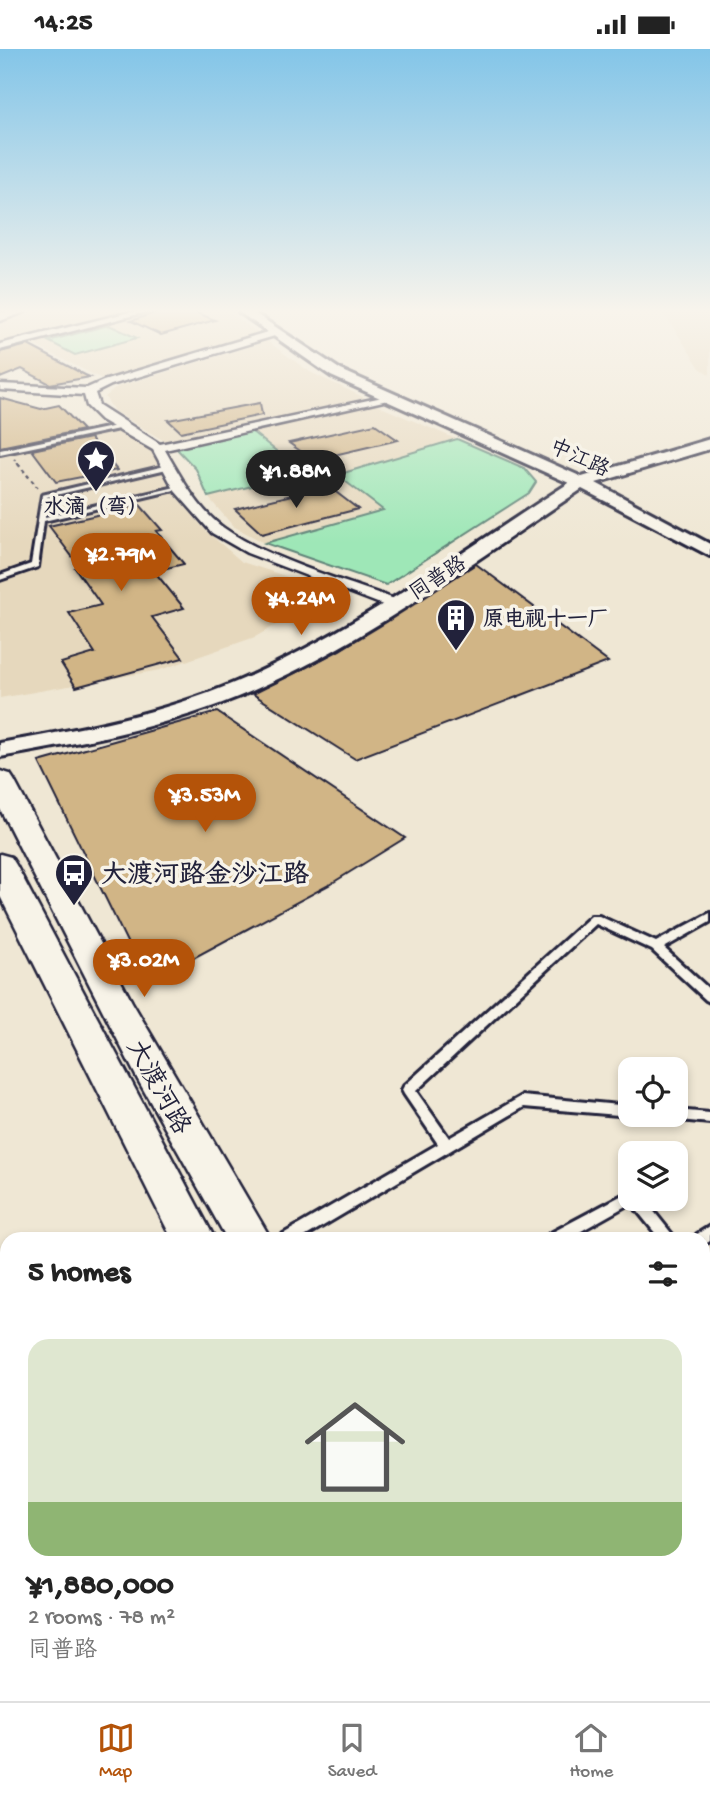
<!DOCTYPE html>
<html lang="en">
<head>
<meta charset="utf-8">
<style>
	:root { --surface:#fff; --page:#f6f6f6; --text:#222; --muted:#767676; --line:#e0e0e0; --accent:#b45309 }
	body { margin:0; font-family:"Gochi Hand","LXGW WenKai TC",sans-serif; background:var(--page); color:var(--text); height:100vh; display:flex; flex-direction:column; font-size:26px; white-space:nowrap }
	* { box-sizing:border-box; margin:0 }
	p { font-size:23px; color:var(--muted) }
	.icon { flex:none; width:38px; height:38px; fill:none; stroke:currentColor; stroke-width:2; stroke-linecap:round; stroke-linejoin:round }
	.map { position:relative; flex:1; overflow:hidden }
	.sheet { position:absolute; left:0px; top:1183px; width:710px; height:469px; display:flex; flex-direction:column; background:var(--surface); border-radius:21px 21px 0 0; box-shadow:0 4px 10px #0003 }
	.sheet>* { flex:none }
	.controls { position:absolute; left:618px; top:1008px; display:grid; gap:14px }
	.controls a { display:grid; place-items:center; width:70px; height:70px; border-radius:14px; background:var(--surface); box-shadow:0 4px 10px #0003; font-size:35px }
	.price { position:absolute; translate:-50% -60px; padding:0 16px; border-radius:24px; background:var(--accent); color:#fff; font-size:23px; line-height:46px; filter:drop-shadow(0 2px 4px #0008) }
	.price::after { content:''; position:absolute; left:50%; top:42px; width:21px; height:16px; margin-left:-10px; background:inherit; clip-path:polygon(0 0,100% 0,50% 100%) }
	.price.on { background:#222; color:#fff }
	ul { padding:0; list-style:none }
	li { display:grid; align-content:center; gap:14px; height:371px; padding:0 28px }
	li span { display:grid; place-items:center; height:217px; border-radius:21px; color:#555 }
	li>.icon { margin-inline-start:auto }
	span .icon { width:126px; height:126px; fill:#fffc; stroke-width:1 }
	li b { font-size:30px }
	h2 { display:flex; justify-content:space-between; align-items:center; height:84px; padding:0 28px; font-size:30px }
	.status { display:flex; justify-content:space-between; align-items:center; height:49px; padding:0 35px; background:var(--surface); direction:ltr }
	.status svg { height:19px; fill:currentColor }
	.tabs { display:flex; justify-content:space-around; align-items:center; height:98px; border-top:2px solid var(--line); background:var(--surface); font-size:19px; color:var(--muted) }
	.tabs a { display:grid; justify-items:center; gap:4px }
	.tabs .on { color:var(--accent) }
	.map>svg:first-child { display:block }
	.built { fill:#e6d8bd }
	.green { fill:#9ee7b7; stroke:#608479; stroke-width:2 }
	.building { fill:#d1b586; stroke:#22223b; stroke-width:2 }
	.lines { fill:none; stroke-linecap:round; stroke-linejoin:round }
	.service-casing { stroke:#22223b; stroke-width:6 }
	.minor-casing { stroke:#22223b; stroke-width:5 }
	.tertiary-casing { stroke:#22223b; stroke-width:6 }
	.secondary-casing { stroke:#22223b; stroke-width:5 }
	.primary-casing { stroke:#22223b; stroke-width:5 }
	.path-far1 { stroke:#22223b; stroke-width:2; stroke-dasharray:2.5 2.5; stroke-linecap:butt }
	.path { stroke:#22223b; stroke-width:2.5; stroke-dasharray:3.5 3.5; stroke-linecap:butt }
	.service { fill:#f7f3e8; fill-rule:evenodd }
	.minor { fill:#f7f3e8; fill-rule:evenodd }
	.tertiary { fill:#f7f3e8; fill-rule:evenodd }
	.secondary { fill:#f7f3e8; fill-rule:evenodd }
	.primary { fill:#f7f3e8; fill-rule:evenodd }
	.labels { text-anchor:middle; stroke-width:7; stroke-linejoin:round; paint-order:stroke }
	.far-street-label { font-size:21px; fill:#22223b; stroke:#f7f3e8 }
	.far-poi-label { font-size:21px; font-weight:bold; fill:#22223b; stroke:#f7f3e8 }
	.poi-label { font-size:26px; font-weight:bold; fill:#22223b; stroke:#f7f3e8; text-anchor:start }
	.street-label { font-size:26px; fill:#22223b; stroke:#f7f3e8 }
</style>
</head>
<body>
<div class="status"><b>14:25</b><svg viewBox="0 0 49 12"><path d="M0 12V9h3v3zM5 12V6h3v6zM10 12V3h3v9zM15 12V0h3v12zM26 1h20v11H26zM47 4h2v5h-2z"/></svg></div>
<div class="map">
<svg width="710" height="1652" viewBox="0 0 710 1652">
	<rect width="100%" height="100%" fill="#efe7d4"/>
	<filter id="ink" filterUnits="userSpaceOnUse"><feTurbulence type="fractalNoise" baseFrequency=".0143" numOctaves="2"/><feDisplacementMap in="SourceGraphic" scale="14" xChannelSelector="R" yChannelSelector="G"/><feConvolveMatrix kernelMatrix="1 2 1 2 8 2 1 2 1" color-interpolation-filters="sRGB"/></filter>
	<g filter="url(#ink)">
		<g class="built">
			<path d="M36 263H130L0 295V272Z"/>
			<path d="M147 263H229L259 285 104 331 28 293Z"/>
			<path d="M659 263H710V326L700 319 667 269Z"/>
			<path d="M267 292 310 323 365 349 166 393 114 362 105 348 117 338Z"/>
			<path d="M374 355 524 419 536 433 529 444 386 536 265 494 233 477 208 448 196 420 176 399Z"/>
			<path d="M124 381 154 404 169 438 206 482 242 513 334 543 255 588 160 621 0 649V406Z"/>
		</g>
		<g class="green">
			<path d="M109 276 137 289 75 306 48 292Z"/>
			<path d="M251 382 304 424 208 448 196 420 176 399Z"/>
			<path d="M457 390 524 419 536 433 529 444 386 536 265 494 383 461 337 426Z"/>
		</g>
		<g class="building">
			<path d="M157 263H195L215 271 161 286 131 272Z"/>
			<path d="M28 296 85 326 90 328 50 335 22 320 0 329V303Z"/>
			<path d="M0 349 41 360 59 356 83 381 0 398Z"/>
			<path d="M260 354 262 366 181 383 168 371Z"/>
			<path d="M375 375 398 391 313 411 289 394Z"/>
			<path d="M90 389 117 421 56 433 32 401Z"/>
			<path d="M328 437 358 460 262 485 235 460Z"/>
			<path d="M140 456 162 481 156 482 184 515 154 522 184 559 152 568 183 609 76 638 61 614 95 604 69 564 101 556 75 519 80 518 49 477Z"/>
			<path d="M476 515 608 613 355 710 253 645 340 601Z"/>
			<path d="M217 663 405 789 329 836 147 934 39 713Z"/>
		</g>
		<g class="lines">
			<defs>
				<g id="service">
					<path d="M126 375 128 376V378L0 405V401Z"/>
					<path d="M169 416 172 418 171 419 47 448 45 468 180 437 183 439 44 472 38 518 0 531V526L31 515 42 446Z"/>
					<path d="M710 864V873L664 899 710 941V953L706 951 652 901 596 875 416 1042 449 1089 522 1047 630 1057V1066H635L630 1067 524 1058 301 1190H281L283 1185 438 1095 404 1045 402 1041 404 1037 591 867H599L656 893Z"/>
					<path d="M676 1061 710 1064V1074L669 1070 668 1066H676Z"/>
					<path d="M630 1142V1150H644L676 1190H660L631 1154 567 1190H547L549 1185Z"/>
					<path d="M710 1177V1192L704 1196V1190H695L697 1185Z"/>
				</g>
				<g id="minor">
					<path d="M130 263H146L0 301V295Z"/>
					<path d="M274 281 278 282V286L111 336 95 344 99 356 160 395 392 346V350L388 351 165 401C181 428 198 461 224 479 269 511 346 532 400 552V558H388L247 504 212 484 175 442 153 401 101 371 87 357 84 346 0 341V335L87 339 103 332Z"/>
				</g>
				<path id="tertiary" d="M239 263H253L341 321 582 428 710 390V400L596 434 710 495V507L582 440C475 511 370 591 252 642 172 677 85 693 0 708V694C80 680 161 665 236 633 355 582 461 503 569 434L331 327Z"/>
				<g id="secondary">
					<path d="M0 263H25L0 272Z"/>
					<path d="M0 722 10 725 14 731 132 953 271 1190H227L138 1031 0 760Z"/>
					<path d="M0 805 11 808 16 816 215 1190H172L0 847Z"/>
					<path d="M498 1645H555L558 1652H501Z"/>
				</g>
				<g id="primary">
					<path d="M710 1384V1482L704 1485V1387Z"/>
					<path d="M390 1645H512L509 1652H387Z"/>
				</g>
			</defs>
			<use href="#service" class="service-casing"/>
			<use href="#minor" class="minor-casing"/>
			<use href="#tertiary" class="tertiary-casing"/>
			<use href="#secondary" class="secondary-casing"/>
			<use href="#primary" class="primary-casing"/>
			<path class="path-far1" d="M14 410 19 416"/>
			<path class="path" d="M18 415 38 439"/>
			<use href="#service" class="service"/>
			<use href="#minor" class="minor"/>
			<use href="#tertiary" class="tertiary"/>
			<use href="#secondary" class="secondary"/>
			<use href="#primary" class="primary"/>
		</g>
	</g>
	<linearGradient id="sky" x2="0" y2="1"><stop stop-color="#83c5e8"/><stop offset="0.53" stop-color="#f8f4ec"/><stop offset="1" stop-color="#f8f4ec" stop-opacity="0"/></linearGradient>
	<rect width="710" height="494" fill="url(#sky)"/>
	<defs>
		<symbol id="sight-pin" viewBox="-11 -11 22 30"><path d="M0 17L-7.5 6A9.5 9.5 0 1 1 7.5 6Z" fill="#22223b" stroke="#f7f3e8"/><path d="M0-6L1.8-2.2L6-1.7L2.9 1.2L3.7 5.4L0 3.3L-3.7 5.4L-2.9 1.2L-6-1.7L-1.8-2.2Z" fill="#fff"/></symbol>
		<symbol id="building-pin" viewBox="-11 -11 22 30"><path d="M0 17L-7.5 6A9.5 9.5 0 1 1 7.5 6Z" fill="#22223b" stroke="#f7f3e8"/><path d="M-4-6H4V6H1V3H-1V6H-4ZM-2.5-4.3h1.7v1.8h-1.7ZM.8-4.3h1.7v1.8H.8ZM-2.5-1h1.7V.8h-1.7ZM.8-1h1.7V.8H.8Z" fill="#fff"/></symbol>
		<symbol id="bus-pin" viewBox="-11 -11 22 30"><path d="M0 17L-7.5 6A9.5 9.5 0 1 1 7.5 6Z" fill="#22223b" stroke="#f7f3e8"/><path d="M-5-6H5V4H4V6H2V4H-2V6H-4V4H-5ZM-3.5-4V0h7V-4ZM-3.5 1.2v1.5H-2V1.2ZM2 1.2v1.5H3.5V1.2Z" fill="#fff"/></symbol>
	</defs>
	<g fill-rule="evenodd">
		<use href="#sight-pin" x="74" y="388" width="44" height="60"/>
		<use href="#building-pin" x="434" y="547" width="44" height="60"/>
		<use href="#bus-pin" x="52" y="802" width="44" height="60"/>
	</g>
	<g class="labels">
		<g class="far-street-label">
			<text transform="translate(580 408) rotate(24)" y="7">中江路</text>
			<text transform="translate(437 528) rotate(-33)" y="7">同普路</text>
		</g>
		<g class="far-poi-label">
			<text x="96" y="464">水滴（弯）</text>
			<text x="483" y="576" text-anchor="start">原电视十一厂</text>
		</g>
		<g class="poi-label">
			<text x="101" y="833">大渡河路金沙江路</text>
		</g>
		<g class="street-label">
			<text transform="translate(160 1037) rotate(61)" y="9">大渡河路</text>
		</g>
	</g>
</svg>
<div class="controls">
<a><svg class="icon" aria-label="locate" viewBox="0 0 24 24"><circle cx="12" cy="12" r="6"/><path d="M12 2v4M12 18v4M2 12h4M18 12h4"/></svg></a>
<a><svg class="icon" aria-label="layers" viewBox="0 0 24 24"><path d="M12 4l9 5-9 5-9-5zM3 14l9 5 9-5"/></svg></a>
</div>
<b class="price on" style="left:296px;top:461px">¥1.88M</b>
<b class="price" style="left:121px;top:544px">¥2.79M</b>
<b class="price" style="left:301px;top:588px">¥4.24M</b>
<b class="price" style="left:205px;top:785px">¥3.53M</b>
<b class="price" style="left:144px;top:950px">¥3.02M</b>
<section class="sheet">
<h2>5 homes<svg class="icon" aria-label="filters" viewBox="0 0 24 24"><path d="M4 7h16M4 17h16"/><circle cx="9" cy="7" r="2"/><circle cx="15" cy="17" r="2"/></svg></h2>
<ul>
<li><span style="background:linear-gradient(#dfe7d0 75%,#8fb573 0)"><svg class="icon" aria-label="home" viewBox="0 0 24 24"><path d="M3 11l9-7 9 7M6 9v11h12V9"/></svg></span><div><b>¥1,880,000</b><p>2 rooms · 78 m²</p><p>同普路</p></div></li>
</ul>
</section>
</div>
<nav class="tabs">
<a class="on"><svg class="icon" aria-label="map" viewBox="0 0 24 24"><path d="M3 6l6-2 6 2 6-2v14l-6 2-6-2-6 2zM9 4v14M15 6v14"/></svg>Map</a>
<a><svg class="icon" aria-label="saved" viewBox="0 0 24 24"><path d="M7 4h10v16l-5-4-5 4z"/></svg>Saved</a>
<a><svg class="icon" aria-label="home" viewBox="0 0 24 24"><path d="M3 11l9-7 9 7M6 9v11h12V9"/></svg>Home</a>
</nav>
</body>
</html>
